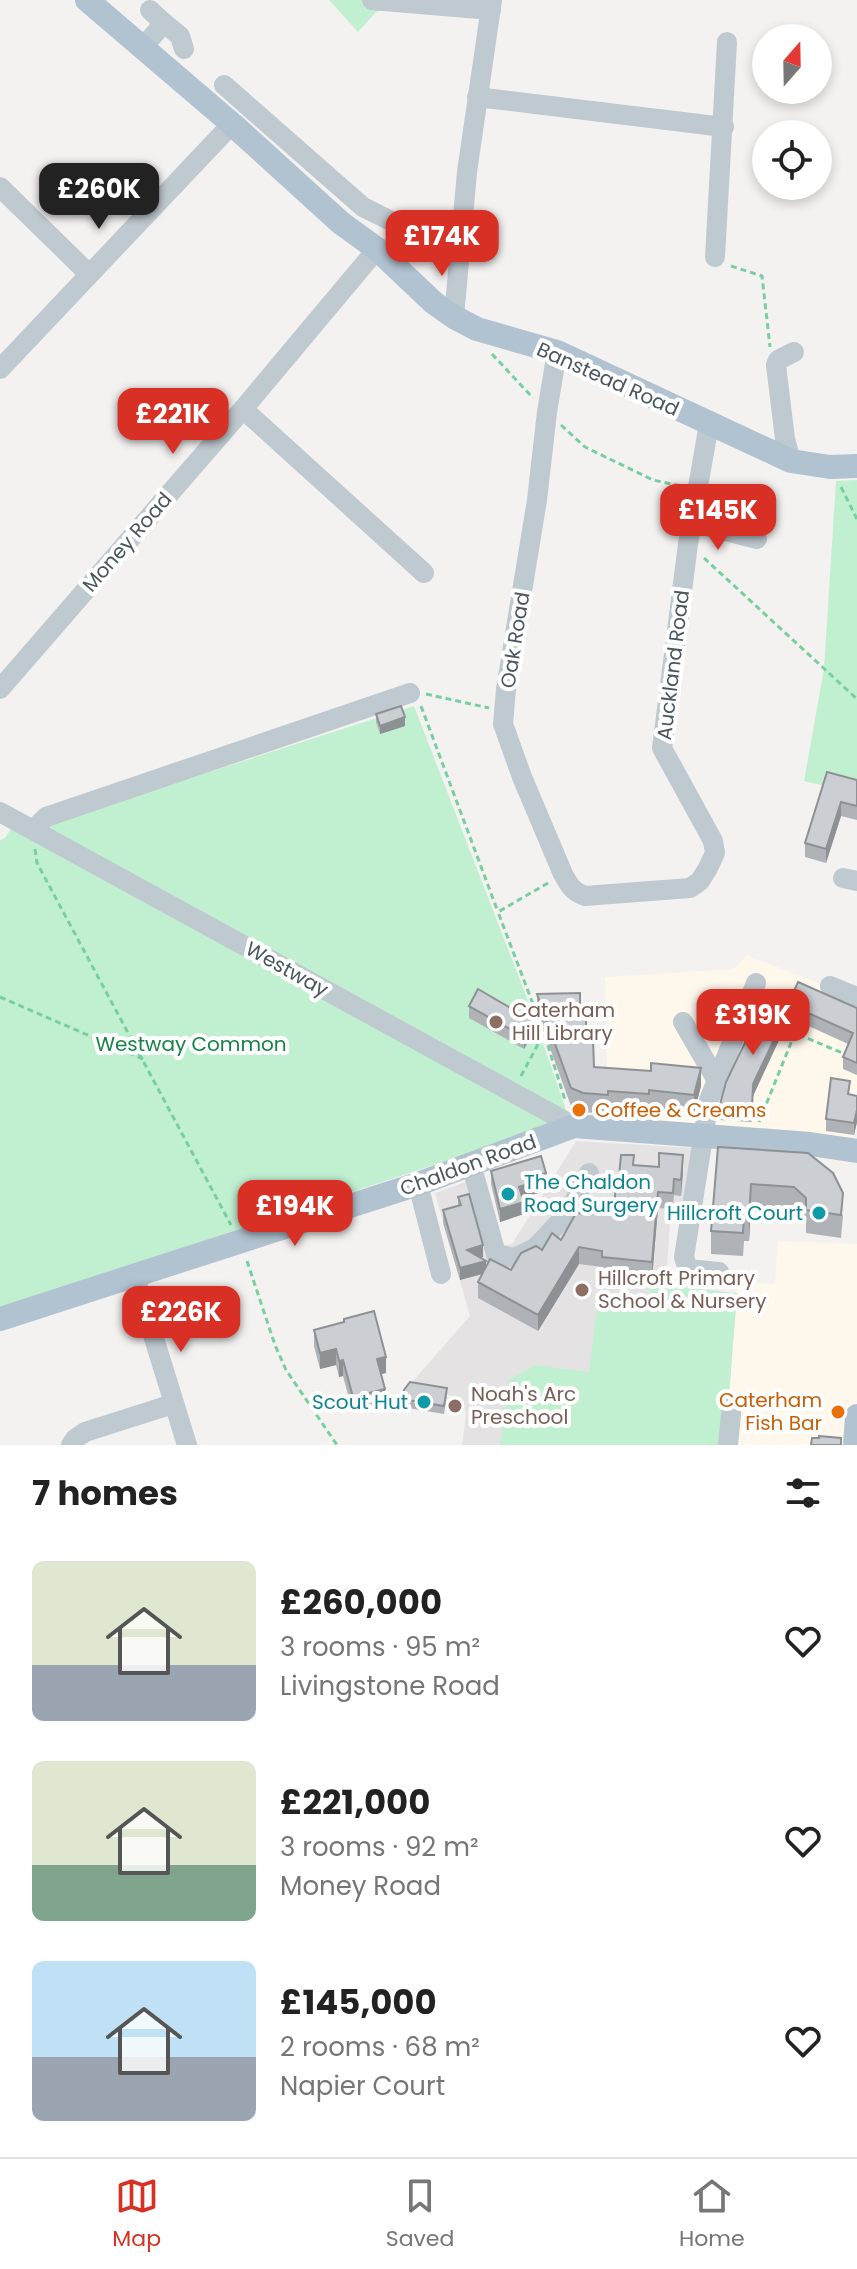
<!DOCTYPE html>
<html lang="en">
<head>
<meta charset="utf-8">
<style>
	:root { --surface:#fff; --page:#f2f2f2; --text:#222; --muted:#767676; --line:#e0e0e0; --accent:#d93025 }
	body { margin:0; font-family:Poppins,sans-serif; background:var(--page); color:var(--text); height:100vh; display:flex; flex-direction:column; font-size:30px; white-space:nowrap }
	* { box-sizing:border-box; margin:0 }
	p { font-size:26px; color:var(--muted) }
	.icon { flex:none; width:44px; height:44px; fill:none; stroke:currentColor; stroke-width:2; stroke-linecap:round; stroke-linejoin:round }
	.map { position:relative; height:1445px; overflow:hidden }
	.panel { display:flex; flex-direction:column; background:var(--surface); flex:1 }
	.panel>* { flex:none }
	.needle { width:52px; rotate:20deg }
	.controls { position:absolute; left:752px; top:24px; display:grid; gap:16px }
	.controls a { display:grid; place-items:center; width:80px; height:80px; border-radius:50%; background:var(--surface); box-shadow:0 4px 12px #0003; font-size:40px }
	.price { position:absolute; translate:-50% -68px; padding:0 18px; border-radius:16px; background:var(--accent); color:#fff; font-size:26px; line-height:52px; filter:drop-shadow(0 2px 4px #0008) }
	.price::after { content:''; position:absolute; left:50%; top:48px; width:24px; height:18px; margin-left:-12px; background:inherit; clip-path:polygon(0 0,100% 0,50% 100%) }
	.price.current { background:#222; color:#fff }
	ul { padding:0; list-style:none }
	li { display:flex; align-items:center; gap:24px; height:200px; padding:0 32px }
	li span { display:grid; place-items:center; flex:none; width:224px; height:160px; border-radius:12px; color:#555 }
	li>.icon { margin-inline-start:auto }
	span .icon { width:96px; height:96px; fill:#fffc; stroke-width:1 }
	li b { font-size:34px }
	h2 { display:flex; justify-content:space-between; align-items:center; height:96px; padding:0 32px; font-size:34px }
	.dock { display:flex; justify-content:space-around; align-items:center; height:112px; border-top:2px solid var(--line); background:var(--surface); font-size:22px; color:var(--muted) }
	.dock a { display:grid; justify-items:center; gap:4px }
	.dock .current { color:var(--accent) }
	.map>svg:first-child { display:block }
	.commercial { fill:#fdf7ec }
	.education { fill:#e5e2e4 }
	.green { fill:#c1f0d1 }
	.lines { fill:none; stroke-linecap:round; stroke-linejoin:round }
	.path { stroke:#78cfa0; stroke-width:3; stroke-dasharray:6 4; stroke-linecap:butt }
	.minor { stroke:#bfc9d0; stroke-width:20 }
	.major { stroke:#b1c2d0; stroke-width:24 }
	.wall { fill:#afb2b6 }
	.shaded-wall { fill:#8e9194 }
	.building { fill:#cbcfd4; stroke:#8e9194; stroke-width:2 }
	.education-dot { fill:#8d6e63; stroke:#fff; stroke-width:3 }
	.food-dot { fill:#e8710a; stroke:#fff; stroke-width:3 }
	.culture-dot { fill:#0f9aa8; stroke:#fff; stroke-width:3 }
	.labels { text-anchor:middle; stroke-width:8; stroke-linejoin:round; paint-order:stroke }
	.street-label { font-size:20px; fill:#49565f; stroke:#fff }
	.education-label { font-size:20px; fill:#785e54; stroke:#fff; text-anchor:start }
	.park-label { font-size:20px; fill:#178348; stroke:#fff }
	.food-label { font-size:20px; fill:#c56008; stroke:#fff; text-anchor:start }
	.culture-label { font-size:20px; fill:#0d838f; stroke:#fff; text-anchor:end }
</style>
</head>
<body>
<div class="map">
<svg width="857" height="1445" viewBox="0 0 857 1445">
	<rect width="100%" height="100%" fill="#f4f1f1"/>
	<g class="commercial">
		<path d="M747 955 821 984 820 988 857 1003V1122L855 1135 849 1139 608 1117 605 977 733 969Z"/>
		<path d="M778 1241 857 1244V1445H725L737 1282 775 1284Z"/>
	</g>
	<path class="education" d="M576 1141 694 1148 687 1221 670 1220 666 1285 737 1293 725 1445H462L466 1414 462 1397 406 1389 470 1316 435 1193 479 1177 500 1246 512 1244Z"/>
	<g class="green">
		<path d="M329 0H399L402 3 376 12 358 32Z"/>
		<path d="M857 480V794L804 781 824 669 836 481Z"/>
		<path d="M414 706 532 1011 566 1110 555 1125 0 1308V840L5 838 11 829 48 822 135 796Z"/>
		<path d="M650 1285 737 1293 725 1445H500L509 1380 535 1365 589 1372 597 1305 648 1312Z"/>
	</g>
	<g class="lines">
		<g class="path">
			<path d="M731 266 762 276 770 347"/>
			<path d="M492 354 533 398"/>
			<path d="M561 425 585 447 653 480 681 486"/>
			<path d="M841 487 857 519"/>
			<path d="M704 558 857 699"/>
			<path d="M426 694 489 708"/>
			<path d="M421 706 498 912"/>
			<path d="M35 849 37 863 231 1225"/>
			<path d="M548 883 498 912 544 1033 565 1100"/>
			<path d="M0 997 143 1059"/>
			<path d="M521 1076 544 1033"/>
			<path d="M759 1122 795 1033 847 1055"/>
			<path d="M247 1261 275 1345 286 1370 337 1445"/>
		</g>
		<g class="minor">
			<path d="M372 0 491 10"/>
			<path d="M164 23 180 36 184 49"/>
			<path d="M143 47 164 23 150 10"/>
			<path d="M224 85 363 207 393 222 462 227"/>
			<path d="M477 97 724 127"/>
			<path d="M0 187 89 274"/>
			<path d="M715 257 727 42"/>
			<path d="M454 317 467 172 492 0"/>
			<path d="M557 352 547 412 537 500 506 689 503 724 522 777 563 874C569 885 573 892 585 896L690 888 700 881 708 868 715 853 713 841 662 748 688 544 709 424"/>
			<path d="M0 369 232 124"/>
			<path d="M243 409 424 573"/>
			<path d="M791 461 785 439 776 365 778 360 794 352"/>
			<path d="M691 522 757 539"/>
			<path d="M0 689 243 409 377 249"/>
			<path d="M0 812 574 1126"/>
			<path d="M33 830 46 817 410 693"/>
			<path d="M843 878 857 881"/>
			<path d="M830 986 857 997"/>
			<path d="M683 1022 716 1079"/>
			<path d="M471 1164 496 1254 514 1258 535 1248 568 1213 589 1173"/>
			<path d="M418 1184 441 1274"/>
			<path d="M719 1272 688 1269 684 1257 709 1100 756 983"/>
			<path d="M135 1277 187 1445"/>
			<path d="M71 1445 75 1439 85 1432 173 1404"/>
			<path d="M728 1445 732 1404"/>
		</g>
		<g class="major">
			<path d="M87 0 232 124 341 223 377 249 434 303 454 317 477 329 557 352 791 461 830 467 857 466"/>
			<path d="M0 1319 418 1184 574 1126 810 1144 857 1151"/>
			<path d="M855 1445 857 1416"/>
		</g>
	</g>
	<g class="wall">
		<path d="M376 714 405 726 380 734 376 722Z"/>
		<path d="M857 780V820L841 816 826 863 805 857V843Z"/>
		<path d="M537 994 580 1017 594 1067 701 1086 694 1113 649 1109V1112L608 1109V1114L583 1112 571 1106 537 1012Z"/>
		<path d="M788 1004 857 1008V1075L843 1069V1057L848 1044 789 1017 753 1096 752 1122 719 1120V1108L788 1007Z"/>
		<path d="M469 1006 533 1033 524 1049 469 1018Z"/>
		<path d="M857 1096V1122L854 1135 826 1131V1119Z"/>
		<path d="M718 1147 808 1153 843 1216 841 1238 806 1233V1220L794 1211 751 1207 749 1241H744L743 1256 711 1254V1231Z"/>
		<path d="M634 1165 683 1171 681 1196 674 1195 673 1209 658 1208 652 1278 602 1273V1267L579 1264 538 1331 478 1298V1282L482 1274 460 1280 443 1223V1210L458 1206V1197L483 1257 481 1258 486 1266 511 1270 542 1250 613 1214 619 1177Z"/>
		<path d="M491 1171 546 1185 541 1187V1192L523 1198 524 1214 500 1222 491 1184Z"/>
		<path d="M344 1319 386 1373 381 1374 385 1405 353 1413 343 1376 339 1377 336 1365 320 1369 314 1346V1330L344 1322Z"/>
		<path d="M447 1396 444 1414 402 1407V1399Z"/>
	</g>
	<g class="shaded-wall">
		<path d="M405 717V726L380 734V726Z"/>
		<path d="M841 802V816L826 863V849Z"/>
		<path d="M789 1008V1019L753 1096 752 1122 753 1084Z"/>
		<path d="M533 1021V1033L524 1049V1037Z"/>
		<path d="M701 1068V1086L694 1113V1095Z"/>
		<path d="M857 1110V1122L854 1135V1123Z"/>
		<path d="M683 1155V1171L681 1196V1180Z"/>
		<path d="M546 1173V1185L541 1187V1192L519 1199V1187L540 1175Z"/>
		<path d="M751 1184V1207L749 1241V1218Z"/>
		<path d="M658 1192V1208L652 1278V1262Z"/>
		<path d="M524 1202V1214L500 1222V1209Z"/>
		<path d="M483 1245V1257L467 1262V1250Z"/>
		<path d="M579 1247V1264L538 1331V1315Z"/>
		<path d="M486 1261V1273L460 1280V1268Z"/>
		<path d="M336 1349V1365L320 1369V1353Z"/>
		<path d="M386 1357V1373L377 1375V1359Z"/>
		<path d="M343 1360V1376L339 1377V1361Z"/>
		<path d="M385 1389V1405L353 1413V1397Z"/>
	</g>
	<g class="building">
		<path d="M401 706 405 717 380 726 376 714Z"/>
		<path d="M827 772 857 780V806L841 802 826 849 805 843Z"/>
		<path d="M798 982 857 1008V1063L843 1057 853 1033 788 1004Z"/>
		<path d="M478 989 533 1021 524 1037 469 1006Z"/>
		<path d="M580 993V1017H586V1039H593L594 1067 651 1071V1063L701 1068 694 1095 649 1090V1094L608 1091V1095L583 1093 571 1088 537 994Z"/>
		<path d="M767 997 789 1008 753 1084 752 1110 719 1108 726 1082Z"/>
		<path d="M831 1078 850 1081 848 1094 857 1096V1110L854 1123 826 1119Z"/>
		<path d="M718 1147 808 1153 833 1173 843 1193 841 1215 806 1210V1198L794 1187 751 1184 749 1218 744 1217 743 1233 711 1231Z"/>
		<path d="M659 1153 683 1155 681 1180 674 1179 673 1193 658 1192 652 1262 602 1257V1251L579 1247 538 1315 478 1282 490 1259 511 1270 521 1253 536 1246 542 1250 552 1233 561 1240 576 1213 613 1214 617 1177H619L621 1155H634L633 1165 659 1167Z"/>
		<path d="M541 1156 546 1173 540 1175 541 1180 519 1187 524 1202 500 1209 491 1171Z"/>
		<path d="M469 1194 483 1245 467 1250 486 1261 460 1268 443 1210 461 1205 458 1197Z"/>
		<path d="M374 1311 386 1357 377 1359 385 1389 353 1397 343 1360 339 1361 336 1349 320 1353 314 1330 344 1322V1319Z"/>
		<path d="M410 1382 447 1388 444 1406 402 1399 404 1390Z"/>
		<path d="M819 1436 841 1438V1445H811L812 1438H819Z"/>
	</g>
	<g class="education-dot">
		<circle cx="496" cy="1022" r="8"/>
		<circle cx="582" cy="1290" r="8"/>
		<circle cx="455" cy="1406" r="8"/>
	</g>
	<g class="food-dot">
		<circle cx="579" cy="1110" r="8"/>
		<circle cx="838" cy="1412" r="8"/>
	</g>
	<g class="culture-dot">
		<circle cx="508" cy="1194" r="8"/>
		<circle cx="819" cy="1213" r="8"/>
		<circle cx="424" cy="1402" r="8"/>
	</g>
	<g class="labels">
		<g class="street-label">
			<text transform="translate(608 379) rotate(24)" y="7">Banstead Road</text>
			<text transform="translate(127 542) rotate(-49)" y="7">Money Road</text>
			<text transform="translate(515 640) rotate(-81)" y="7">Oak Road</text>
			<text transform="translate(673 665) rotate(-83)" y="7">Auckland Road</text>
			<text transform="translate(287 969) rotate(29)" y="7">Westway</text>
			<text transform="translate(468 1165) rotate(-20)" y="7">Chaldon Road</text>
		</g>
		<g class="education-label">
			<text x="512" y="1017">Caterham<tspan x="512" dy="23">Hill Library</tspan></text>
			<text x="598" y="1285">Hillcroft Primary<tspan x="598" dy="23">School &amp; Nursery</tspan></text>
			<text x="471" y="1401">Noah's Arc<tspan x="471" dy="23">Preschool</tspan></text>
		</g>
		<g class="park-label">
			<text x="191" y="1051">Westway Common</text>
		</g>
		<g class="food-label">
			<text x="595" y="1117">Coffee &amp; Creams</text>
			<text x="822" y="1407" text-anchor="end">Caterham<tspan x="822" dy="23">Fish Bar</tspan></text>
		</g>
		<g class="culture-label">
			<text x="524" y="1189" text-anchor="start">The Chaldon<tspan x="524" dy="23">Road Surgery</tspan></text>
			<text x="803" y="1220">Hillcroft Court</text>
			<text x="408" y="1409">Scout Hut</text>
		</g>
	</g>
</svg>
<div class="controls">
<a><svg class="needle" viewBox="-14 -14 28 28"><path d="M0-13l5 13h-10z" fill="#e53935"/><path d="M0 13l5-13h-10z" fill="#767676"/></svg></a>
<a><svg class="icon" aria-label="locate" viewBox="0 0 24 24"><circle cx="12" cy="12" r="6"/><path d="M12 2v4M12 18v4M2 12h4M18 12h4"/></svg></a>
</div>
<b class="price current" style="left:99px;top:231px">£260K</b>
<b class="price" style="left:442px;top:278px">£174K</b>
<b class="price" style="left:173px;top:456px">£221K</b>
<b class="price" style="left:718px;top:552px">£145K</b>
<b class="price" style="left:753px;top:1057px">£319K</b>
<b class="price" style="left:295px;top:1248px">£194K</b>
<b class="price" style="left:181px;top:1354px">£226K</b>
</div>
<section class="panel">
<h2>7 homes<svg class="icon" aria-label="filters" viewBox="0 0 24 24"><path d="M4 7h16M4 17h16"/><circle cx="9" cy="7" r="2"/><circle cx="15" cy="17" r="2"/></svg></h2>
<ul>
<li><span style="background:linear-gradient(#dfe7d0 65%,#9aa5b1 0)"><svg class="icon" aria-label="home" viewBox="0 0 24 24"><path d="M3 11l9-7 9 7M6 9v11h12V9"/></svg></span><div><b>£260,000</b><p>3 rooms · 95 m²</p><p>Livingstone Road</p></div><svg class="icon" aria-label="heart" viewBox="0 0 24 24"><path d="M12 20l-8-8c-3-5 5-10 8-4 3-6 11-1 8 4z"/></svg></li>
<li><span style="background:linear-gradient(#dfe7d0 65%,#7fa58c 0)"><svg class="icon" aria-label="home" viewBox="0 0 24 24"><path d="M3 11l9-7 9 7M6 9v11h12V9"/></svg></span><div><b>£221,000</b><p>3 rooms · 92 m²</p><p>Money Road</p></div><svg class="icon" aria-label="heart" viewBox="0 0 24 24"><path d="M12 20l-8-8c-3-5 5-10 8-4 3-6 11-1 8 4z"/></svg></li>
<li><span style="background:linear-gradient(#bfe0f5 60%,#9aa5b1 0)"><svg class="icon" aria-label="home" viewBox="0 0 24 24"><path d="M3 11l9-7 9 7M6 9v11h12V9"/></svg></span><div><b>£145,000</b><p>2 rooms · 68 m²</p><p>Napier Court</p></div><svg class="icon" aria-label="heart" viewBox="0 0 24 24"><path d="M12 20l-8-8c-3-5 5-10 8-4 3-6 11-1 8 4z"/></svg></li>
</ul>
</section>
<nav class="dock">
<a class="current"><svg class="icon" aria-label="map" viewBox="0 0 24 24"><path d="M3 6l6-2 6 2 6-2v14l-6 2-6-2-6 2zM9 4v14M15 6v14"/></svg>Map</a>
<a><svg class="icon" aria-label="saved" viewBox="0 0 24 24"><path d="M7 4h10v16l-5-4-5 4z"/></svg>Saved</a>
<a><svg class="icon" aria-label="home" viewBox="0 0 24 24"><path d="M3 11l9-7 9 7M6 9v11h12V9"/></svg>Home</a>
</nav>
</body>
</html>
